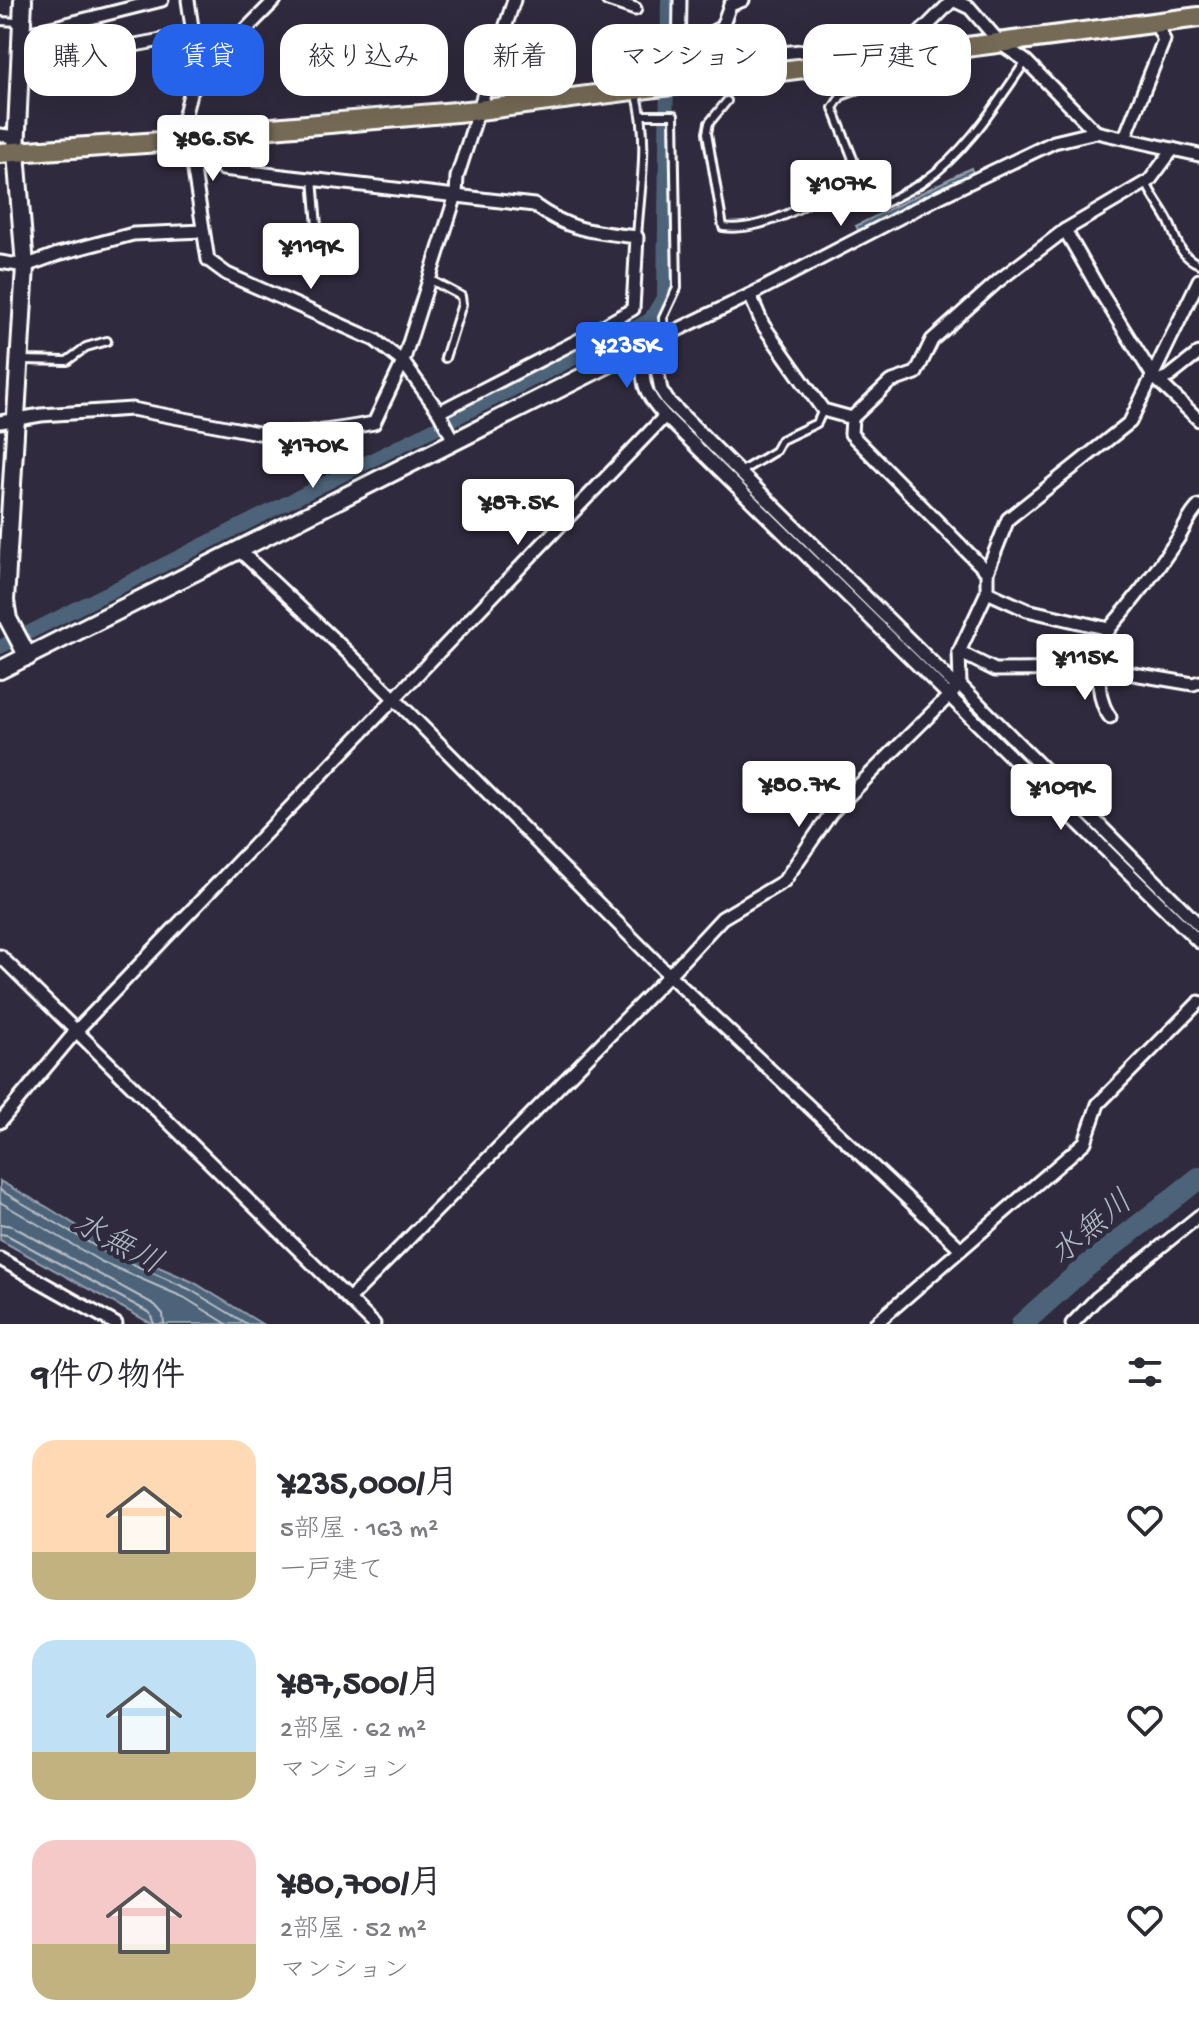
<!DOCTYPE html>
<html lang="ja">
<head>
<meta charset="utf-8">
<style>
	:root { --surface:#fff; --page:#f7f7f7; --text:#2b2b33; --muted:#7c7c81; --accent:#2563eb }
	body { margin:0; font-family:"Gochi Hand","Klee One",sans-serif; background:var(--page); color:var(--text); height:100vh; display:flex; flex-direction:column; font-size:30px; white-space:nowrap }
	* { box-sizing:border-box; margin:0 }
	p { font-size:26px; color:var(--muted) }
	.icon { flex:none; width:44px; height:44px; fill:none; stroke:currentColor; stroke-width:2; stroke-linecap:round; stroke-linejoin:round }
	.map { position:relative; height:1324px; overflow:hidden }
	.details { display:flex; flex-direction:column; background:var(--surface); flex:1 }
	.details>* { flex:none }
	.top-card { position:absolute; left:24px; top:24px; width:1152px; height:72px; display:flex; gap:16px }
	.price { position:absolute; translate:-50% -68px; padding:0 18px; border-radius:8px; background:#fff; color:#222; font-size:26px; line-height:52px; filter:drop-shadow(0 2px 4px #0008) }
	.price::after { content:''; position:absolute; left:50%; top:48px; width:24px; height:18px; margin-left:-12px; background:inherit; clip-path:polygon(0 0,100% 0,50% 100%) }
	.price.on { background:var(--accent); color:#fff }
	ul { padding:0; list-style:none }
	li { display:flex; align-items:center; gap:24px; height:200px; padding:0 32px }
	li span { display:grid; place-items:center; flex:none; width:224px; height:160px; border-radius:24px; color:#555 }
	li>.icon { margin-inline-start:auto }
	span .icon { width:96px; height:96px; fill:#fffc; stroke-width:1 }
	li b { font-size:34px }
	h2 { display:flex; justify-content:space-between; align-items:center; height:96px; padding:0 32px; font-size:34px }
	.chip { padding:0 28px; border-radius:24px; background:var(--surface); box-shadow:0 8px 32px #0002; font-size:28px; line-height:72px }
	.chip.on { background:var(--accent); color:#fff }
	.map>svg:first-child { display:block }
	.water { fill:#4e6379; stroke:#95a1af; stroke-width:2 }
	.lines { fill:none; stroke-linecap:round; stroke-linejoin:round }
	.shore { stroke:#b8c1c9; stroke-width:2 }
	.canal { stroke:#4e6379; stroke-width:14 }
	.river { stroke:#4e6379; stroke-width:22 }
	.lane-casing { stroke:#fff; stroke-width:12 }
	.street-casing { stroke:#fff; stroke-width:17 }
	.secondary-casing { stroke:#fff; stroke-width:22 }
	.primary-casing { stroke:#fff; stroke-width:24 }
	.lane { stroke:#2f2a3d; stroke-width:6 }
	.street { stroke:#2f2a3d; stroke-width:11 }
	.secondary { stroke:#2f2a3d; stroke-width:16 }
	.primary { stroke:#756b55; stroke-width:18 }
	.labels { text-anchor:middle; stroke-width:8; stroke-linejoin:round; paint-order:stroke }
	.water-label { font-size:32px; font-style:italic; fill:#afb9c3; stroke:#2f2a3d }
</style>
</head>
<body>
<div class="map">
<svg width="1199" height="1324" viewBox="0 0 1199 1324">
	<rect width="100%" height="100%" fill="#2f2a3d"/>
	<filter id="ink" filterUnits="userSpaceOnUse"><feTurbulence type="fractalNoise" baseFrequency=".0125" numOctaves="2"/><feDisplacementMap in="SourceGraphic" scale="16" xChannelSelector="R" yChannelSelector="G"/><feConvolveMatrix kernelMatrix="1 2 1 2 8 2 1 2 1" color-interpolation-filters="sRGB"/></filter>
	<g filter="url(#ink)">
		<g class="water">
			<path d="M971 168 973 173 859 231 856 226Z"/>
			<path d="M0 1181 47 1207 108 1245 193 1282 262 1324H152L0 1240Z"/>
		</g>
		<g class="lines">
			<g class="shore">
				<path d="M0 1190 105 1252 189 1289 247 1324"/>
				<path d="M0 1202 100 1261 185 1298 227 1324"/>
				<path d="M0 1224 12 1226 155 1305 163 1314 164 1324"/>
				<path d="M0 1234 7 1235 150 1313 154 1324"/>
			</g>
			<path class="canal" d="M0 647 650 320 664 296 668 0"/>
			<path class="river" d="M1022 1324 1082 1270 1199 1178"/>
			<defs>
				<g id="lane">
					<path d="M0 21 19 22"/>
					<path d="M636 92C650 139 640 188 637 237"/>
					<path d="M727 101 709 123 707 133 723 227C765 233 834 197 853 159L833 108 841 96 895 76 892 59"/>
					<path d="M643 115H674L677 288 663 318 665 334"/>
					<path d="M1146 182C1152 197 1162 208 1169 222 1177 240 1179 256 1199 264"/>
					<path d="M885 203C897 196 911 190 923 182 966 153 997 103 1026 61"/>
					<path d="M277 247 304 248 314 243 317 226 313 179"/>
					<path d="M429 279 461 296 462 304 445 358"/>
					<path d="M23 360 67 361 86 347 107 341"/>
					<path d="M740 472 775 451 781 440 817 423 823 410"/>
				</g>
				<g id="street">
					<path d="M188 0 193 34 207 69"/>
					<path d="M275 0 207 69 190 94 185 114 208 260 227 274 375 340 403 362 439 412 454 441"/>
					<path d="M608 0 635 9"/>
					<path d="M680 0 679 64 914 39 953 0"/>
					<path d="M953 0 970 8 1001 44 1026 61 1096 132"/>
					<path d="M23 35 162 0"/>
					<path d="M678 43 699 39 722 27 730 5 743 0"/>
					<path d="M119 48 193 34"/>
					<path d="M0 135 16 137"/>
					<path d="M1125 137 1164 40 1155 22"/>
					<path d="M189 140 223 169 534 205C570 231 594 232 637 237L633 309 579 340 439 412"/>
					<path d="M1065 230 1101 293 1153 376 1199 420"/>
					<path d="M0 262 25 266 58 254 133 234 203 231"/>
					<path d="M750 295 763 325 823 410 852 418 851 434 987 572"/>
					<path d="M644 346C642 380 640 389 665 416L1199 942"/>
					<path d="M644 346 750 295 939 197 1054 142 1096 132 1199 155"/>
					<path d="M644 346 657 369 661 390 668 401 957 687"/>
					<path d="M1158 381 1170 376 1199 353"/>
					<path d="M852 418 890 382 916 373 932 340 998 281 1065 230 1150 180 1173 149"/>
					<path d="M0 422 41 415 132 409 258 433C298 436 336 430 374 423L403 362 456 195 457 177 514 0"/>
					<path d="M238 549 361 665 669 975 961 1249"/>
					<path d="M987 592 1027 610 1109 629C1097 652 1094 696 1110 717"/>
					<path d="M1109 629C1133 602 1154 574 1175 543 1184 531 1188 516 1199 506"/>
					<path d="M959 652 995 670 1104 669 1193 684 1199 682"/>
					<path d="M960 685 1199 925"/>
					<path d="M0 956 374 1324"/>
					<path d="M0 1122 77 1030 665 416"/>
					<path d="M0 1259 116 1324"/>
					<path d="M349 1299 669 975 722 918 784 881 831 813 960 685 959 652 987 592V572L1008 519 1130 422 1199 280"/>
					<path d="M875 1324 1085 1142 1098 1104 1199 1002"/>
					<path d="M1072 1324 1097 1298 1199 1216"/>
				</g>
				<g id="secondary">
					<path d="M23 0 16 152 25 266 5 601 8 619 28 657"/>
					<path d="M0 670 644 346"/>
				</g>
				<path id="primary" d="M0 153 189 140 272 128 479 110 1199 17"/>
			</defs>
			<use href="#lane" class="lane-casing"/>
			<use href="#street" class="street-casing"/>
			<use href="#secondary" class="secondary-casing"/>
			<use href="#primary" class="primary-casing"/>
			<use href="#lane" class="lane"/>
			<use href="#street" class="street"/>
			<use href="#secondary" class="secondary"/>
			<use href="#primary" class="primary"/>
		</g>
	</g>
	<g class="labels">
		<g class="water-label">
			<text transform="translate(1090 1226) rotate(-40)" y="11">水無川</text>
			<text transform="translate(119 1241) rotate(28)" y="11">水無川</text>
		</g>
	</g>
</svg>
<b class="price" style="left:213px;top:183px">¥86.5K</b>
<b class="price" style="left:841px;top:228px">¥107K</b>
<b class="price" style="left:311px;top:291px">¥119K</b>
<b class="price on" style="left:627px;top:390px">¥235K</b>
<b class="price" style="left:313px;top:490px">¥170K</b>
<b class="price" style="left:518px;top:547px">¥87.5K</b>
<b class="price" style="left:1085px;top:702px">¥115K</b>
<b class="price" style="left:799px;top:829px">¥80.7K</b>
<b class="price" style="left:1061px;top:832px">¥109K</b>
<div class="top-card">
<a class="chip">購入</a>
<a class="chip on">賃貸</a>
<a class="chip">絞り込み</a>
<a class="chip">新着</a>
<a class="chip">マンション</a>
<a class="chip">一戸建て</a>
</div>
</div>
<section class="details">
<h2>9件の物件<svg class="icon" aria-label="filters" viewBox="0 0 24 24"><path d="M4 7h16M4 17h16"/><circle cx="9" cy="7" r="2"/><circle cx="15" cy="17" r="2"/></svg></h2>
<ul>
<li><span style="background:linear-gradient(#ffd9b3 70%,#c2b280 0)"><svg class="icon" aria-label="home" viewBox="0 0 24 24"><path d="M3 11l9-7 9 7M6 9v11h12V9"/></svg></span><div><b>¥235,000/月</b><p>5部屋 · 163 m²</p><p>一戸建て</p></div><svg class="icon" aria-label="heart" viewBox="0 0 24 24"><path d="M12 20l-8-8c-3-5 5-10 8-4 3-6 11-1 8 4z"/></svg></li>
<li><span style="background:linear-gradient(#bfe0f5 70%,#c2b280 0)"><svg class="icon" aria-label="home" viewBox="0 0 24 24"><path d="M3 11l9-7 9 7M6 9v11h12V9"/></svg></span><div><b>¥87,500/月</b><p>2部屋 · 62 m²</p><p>マンション</p></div><svg class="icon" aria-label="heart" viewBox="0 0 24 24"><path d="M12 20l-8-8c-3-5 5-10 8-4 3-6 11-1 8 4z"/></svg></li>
<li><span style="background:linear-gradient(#f6c9c9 65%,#c2b280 0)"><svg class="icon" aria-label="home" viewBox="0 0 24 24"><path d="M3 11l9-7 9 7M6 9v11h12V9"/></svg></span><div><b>¥80,700/月</b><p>2部屋 · 52 m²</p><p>マンション</p></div><svg class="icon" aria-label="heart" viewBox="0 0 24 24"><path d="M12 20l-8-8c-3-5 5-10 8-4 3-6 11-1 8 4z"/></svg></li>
</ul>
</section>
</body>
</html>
